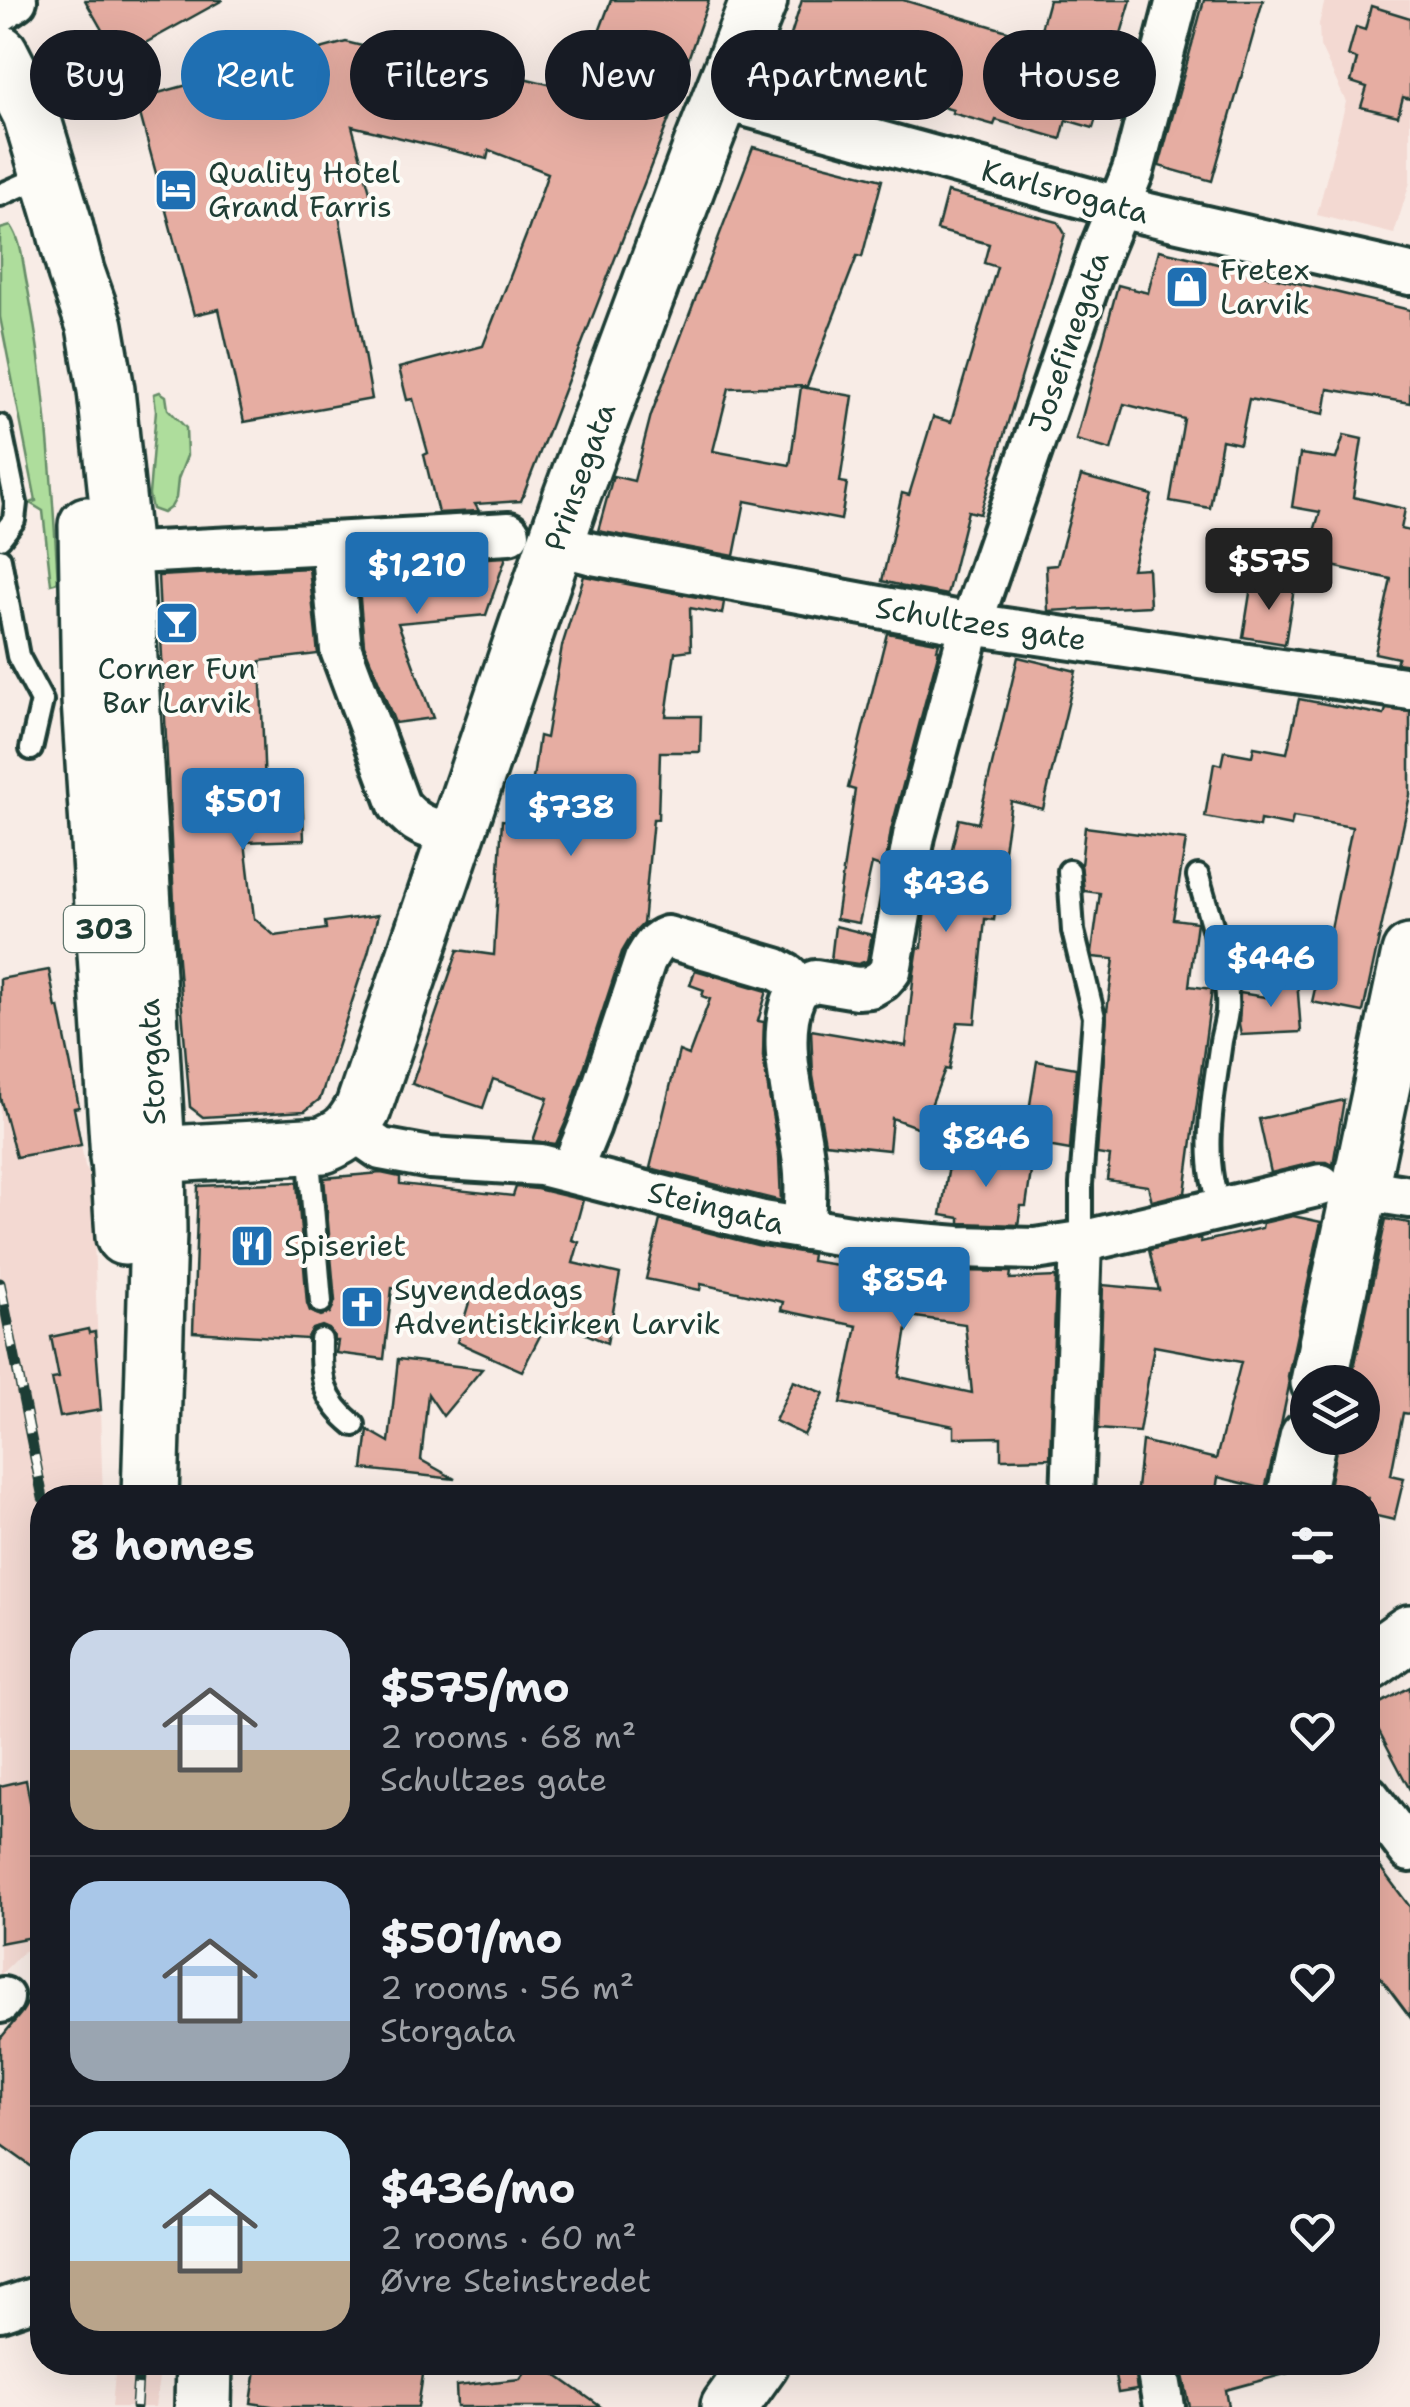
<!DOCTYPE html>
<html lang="en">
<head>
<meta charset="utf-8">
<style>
	:root { --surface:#171b24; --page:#242831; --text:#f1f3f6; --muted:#9ea1a6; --line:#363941; --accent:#1f6fb2 }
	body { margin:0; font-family:"Shantell Sans",sans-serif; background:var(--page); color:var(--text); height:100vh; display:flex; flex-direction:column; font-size:38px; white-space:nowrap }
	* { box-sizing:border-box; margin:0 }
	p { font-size:32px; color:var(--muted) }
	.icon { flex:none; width:55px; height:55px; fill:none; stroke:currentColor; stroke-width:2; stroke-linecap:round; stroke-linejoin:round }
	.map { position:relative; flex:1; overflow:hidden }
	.details { position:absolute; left:30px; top:1485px; width:1350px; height:890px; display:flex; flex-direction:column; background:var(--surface); border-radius:40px; box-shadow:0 10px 40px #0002 }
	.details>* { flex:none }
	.top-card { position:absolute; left:30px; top:30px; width:1350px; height:90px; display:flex; gap:20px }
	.buttons { position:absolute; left:1290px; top:1365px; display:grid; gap:20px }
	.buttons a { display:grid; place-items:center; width:90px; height:90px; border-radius:50%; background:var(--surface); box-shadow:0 10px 40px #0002; font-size:50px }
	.price { position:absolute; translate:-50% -85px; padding:0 22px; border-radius:10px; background:var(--accent); color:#fff; font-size:32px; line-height:65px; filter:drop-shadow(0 2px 5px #0008) }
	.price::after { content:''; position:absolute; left:50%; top:60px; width:30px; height:22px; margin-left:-15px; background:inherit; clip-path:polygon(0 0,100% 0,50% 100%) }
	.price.active { background:#222; color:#fff }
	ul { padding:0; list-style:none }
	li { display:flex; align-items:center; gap:30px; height:250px; padding:0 40px }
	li+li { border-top:2px solid var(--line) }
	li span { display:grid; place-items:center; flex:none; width:280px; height:200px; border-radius:30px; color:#555 }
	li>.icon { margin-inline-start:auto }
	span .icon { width:120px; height:120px; fill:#fffc; stroke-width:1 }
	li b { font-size:42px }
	h2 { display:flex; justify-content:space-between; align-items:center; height:120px; padding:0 40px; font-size:42px }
	.tag { padding:0 35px; border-radius:45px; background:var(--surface); box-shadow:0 10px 40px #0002; font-size:35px; line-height:90px }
	.tag.active { background:var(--accent); color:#fff }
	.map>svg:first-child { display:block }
	.built { fill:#f3d9d2 }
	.green { fill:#aedd9c; stroke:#668d68; stroke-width:2.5 }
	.building { fill:#e6ada2; stroke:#1f3d34; stroke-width:2.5; fill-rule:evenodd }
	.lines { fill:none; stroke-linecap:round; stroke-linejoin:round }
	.lane-casing { stroke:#1f3d34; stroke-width:28 }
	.street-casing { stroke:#1f3d34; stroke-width:48 }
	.secondary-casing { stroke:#1f3d34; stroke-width:62 }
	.primary-casing { stroke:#1f3d34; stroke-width:62 }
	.lane { stroke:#fdfcf7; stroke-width:20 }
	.street { stroke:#fdfcf7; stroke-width:40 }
	.secondary { stroke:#fdfcf7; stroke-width:55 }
	.primary { stroke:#fdfcf7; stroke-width:55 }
	.rail-casing { stroke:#1f3d34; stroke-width:11 }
	.rail { stroke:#fdfcf7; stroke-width:8; stroke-dasharray:22; stroke-linecap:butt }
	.labels { text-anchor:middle; stroke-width:8; stroke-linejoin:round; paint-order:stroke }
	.shield { fill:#fdfcf7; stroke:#62766e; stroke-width:2.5 }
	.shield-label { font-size:28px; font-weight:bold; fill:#1f3d34 }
	.poi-label { font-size:30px; fill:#1f3d34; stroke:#fdfcf7; text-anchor:start }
	.street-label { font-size:30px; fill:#1f3d34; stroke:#fdfcf7 }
</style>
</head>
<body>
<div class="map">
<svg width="1410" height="2407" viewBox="0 0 1410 2407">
	<rect width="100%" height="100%" fill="#f8ece6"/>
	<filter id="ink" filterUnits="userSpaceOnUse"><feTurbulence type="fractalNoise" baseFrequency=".01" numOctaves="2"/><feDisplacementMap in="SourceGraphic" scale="20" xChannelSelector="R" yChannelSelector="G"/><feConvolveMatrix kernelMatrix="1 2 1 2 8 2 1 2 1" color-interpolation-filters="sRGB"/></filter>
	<g filter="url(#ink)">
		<g class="built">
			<path d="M1325 0H1410V182L1394 234 1317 215 1346 102 1320 46 1319 24Z"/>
			<path d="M49 970 56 1007H59L79 1107 74 1109 85 1166 92 1180 103 1497 42 1498V1947L24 1951 0 1975V979Z"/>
			<path d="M116 2363H161L155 2407H112Z"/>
		</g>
		<g class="green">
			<path d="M11 226C22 241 23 266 27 284 46 382 52 482 58 582L51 584 43 511 30 503 36 501 0 317V229Z"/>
			<path d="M160 392 166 396 168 409 186 428 187 456 178 479 176 498 171 507 163 513 152 509 149 495 156 410 154 394Z"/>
		</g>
		<g class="building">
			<path d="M85 0H223L118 58Z"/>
			<path d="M611 0H709L669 113 671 114 521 501 475 504 479 511 438 513 424 455 428 453 413 399 407 400 399 368 483 346 529 228 548 173 489 150 487 159 352 126 372 199 338 209 372 399 244 422 219 309 194 315 136 99 346 42 398 55 400 45 508 71 507 74 577 91Z"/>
			<path d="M802 0H903L1038 40 1049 0H1131L1093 128 1066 120 1061 139 996 120 994 125 952 113 953 110 865 84 863 88 800 69 804 54 787 48Z"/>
			<path d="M1204 0H1263L1212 181 1159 166Z"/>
			<path d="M1371 6 1410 18V99L1403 97 1398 116 1361 107 1367 87 1351 82 1357 59 1348 56 1356 27 1365 30Z"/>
			<path d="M753 147 882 180 862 257 857 256 807 386 729 388 713 451 790 465 801 387 853 396 840 482 847 483 841 520 745 501 734 556 598 531 613 476 634 481 651 415Z"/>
			<path d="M947 192 1058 222 1065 234 980 514 968 511 947 595 899 586V585L882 581 902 493 909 495 933 417 951 422 997 267 984 263 989 244 937 230Z"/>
			<path d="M1159 250 1410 310V403L1328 389 1324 414 1249 399 1240 444 1222 440 1210 508 1170 501 1184 419 1124 404 1111 450 1076 440 1118 285 1148 293Z"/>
			<path d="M1344 435 1362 439 1353 497 1405 509 1401 529 1410 531V665L1396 663 1398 658 1375 653 1391 579 1305 560 1320 512 1292 507 1300 454 1336 459Z"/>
			<path d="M1081 476 1152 495 1132 569 1148 568 1150 606 1048 611 1046 566 1057 565Z"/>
			<path d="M506 557 486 615 398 623 433 718 395 723 364 645 357 565Z"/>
			<path d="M309 568 318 654 260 661 265 787 302 786 304 840 245 842 254 918 275 936 326 929 325 922 378 915 368 953 320 1099 305 1111 203 1117 190 1107 175 923 158 576Z"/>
			<path d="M584 576 724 602 722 614 690 608 691 650 675 652 666 716H701L700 752H660L658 819H653L643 924 632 935 622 952 568 1117 556 1144 533 1141 548 1098 493 1079 483 1108 412 1084 458 950 494 955 502 820 527 822 539 736 546 738 562 646Z"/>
			<path d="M1255 581 1294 588 1285 644 1243 637 1251 587H1254Z"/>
			<path d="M887 633 936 642 939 643 937 649 939 650 891 830 887 855 883 868 872 864 859 923 836 919 855 790 848 788Z"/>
			<path d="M1018 657 1076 671 1043 809 1011 801 994 920 985 919 975 1023 958 1022 949 1070 945 1069 922 1129 892 1118 889 1150 825 1143 813 1076 811 1030 906 1046 914 973 918 947 922 948 924 917 934 857H950L959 819 978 823Z"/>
			<path d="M1299 699 1384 715 1386 709 1410 712V795L1363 1012 1312 1002 1322 957 1325 958 1352 827 1293 817 1291 826 1260 820 1259 827 1205 817 1214 763 1221 765 1224 751 1252 756 1254 747 1287 753Z"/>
			<path d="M1085 827 1186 840 1173 919 1197 922 1189 986 1212 989 1185 1193 1152 1201 1148 1186 1107 1180 1110 1156 1097 1154 1107 1011 1114 959 1093 957 1092 952 1100 893 1084 891 1081 865Z"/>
			<path d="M835 926 872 935 867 961 858 964 831 960Z"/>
			<path d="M49 970 56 1008 59 1007 79 1107 74 1108 81 1145 16 1157 0 1097V979Z"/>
			<path d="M695 970 767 991 758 1021 764 1022 763 1056 779 1156 781 1201 650 1168 679 1051 689 1055 710 999 702 996 704 990 690 985Z"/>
			<path d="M1297 980 1301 1032 1241 1035 1239 1025 1240 993 1265 997V983Z"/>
			<path d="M1037 1061 1076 1068 1070 1150 1024 1142Z"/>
			<path d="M1344 1100 1333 1165 1327 1162H1316L1271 1173 1259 1119Z"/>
			<path d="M951 1153 1032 1165 1026 1206H1021L1018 1225 960 1223V1218L941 1215Z"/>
			<path d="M381 1173 400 1177V1184L513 1196 516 1187 537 1189 583 1200 572 1240 579 1242 573 1263 620 1274 607 1343 554 1320 548 1334 542 1332 522 1371 457 1342 471 1296 392 1288 384 1359 336 1353 338 1341H335L333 1334 329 1329 322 1326 313 1329 307 1339 193 1332 198 1186 297 1182 307 1303 310 1311 321 1316 330 1313 335 1301 324 1178Z"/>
			<path d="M1293 1216 1321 1222 1288 1376 1289 1386 1281 1425 1265 1489 1218 1477 1215 1498H1136L1142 1441 1216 1459 1241 1362 1154 1346 1139 1432 1098 1429 1103 1285 1159 1290 1149 1250 1200 1238 1201 1242 1262 1228 1263 1223Z"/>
			<path d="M1386 1219 1410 1223V1414L1403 1413 1391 1475 1404 1478 1394 1520 1368 1514V1498H1327L1338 1438H1362V1382H1351Z"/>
			<path d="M660 1220 757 1245 812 1254 811 1261 937 1280 938 1274 958 1273V1271L1011 1272 1010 1279 1056 1277 1050 1458 1001 1459V1437L954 1438V1426L841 1403 857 1326 781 1310 783 1302 701 1284 700 1290 646 1279ZM909 1316 965 1324 972 1393 899 1377Z"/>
			<path d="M88 1329 89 1333 95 1332 101 1410 60 1417 52 1379 59 1378 51 1337Z"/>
			<path d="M398 1359 482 1369 443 1416 428 1394 421 1460 455 1479 363 1469 368 1430 389 1442Z"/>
			<path d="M793 1381 824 1393 804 1435 775 1421Z"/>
			<path d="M1410 1687V1790L1368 1710Z"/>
			<path d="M26 1780 34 1823 42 1821V1935L0 1943V1786Z"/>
			<path d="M1368 1851 1410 1907V2017L1368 1961Z"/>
			<path d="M42 1979V2174L0 2144V2039L22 2012Z"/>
			<path d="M257 2362H425L418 2407H278L251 2403Z"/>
			<path d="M532 2362H538L601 2407H457L456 2386 520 2379Z"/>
			<path d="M1113 2362H1133L1137 2390 1118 2393Z"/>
			<path d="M1180 2362H1291L1292 2372 1226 2390 1229 2407H1190Z"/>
		</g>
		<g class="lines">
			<defs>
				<g id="lane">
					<path d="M0 195 48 174"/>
					<path d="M0 426 16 503 14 520 0 538"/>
					<path d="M0 559 18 656 42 701 31 749"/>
					<path d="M1069 871 1073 931 1094 1017 1081 1184V1242"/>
					<path d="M1198 876C1208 914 1230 974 1227 1011 1226 1021 1223 1031 1221 1041 1214 1094 1199 1158 1221 1209"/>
					<path d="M308 1147 321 1302"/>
					<path d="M321 1340C320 1379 323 1400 354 1425"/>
				</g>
				<g id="street">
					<path d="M0 11 16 0"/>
					<path d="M722 99 1118 207 1410 274"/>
					<path d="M331 543 509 533"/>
					<path d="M555 544 593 554 971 624 1410 689"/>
					<path d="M97 555 331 543 341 650 399 805C417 827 429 828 455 834"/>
					<path d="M352 1129 381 1149 430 1158 541 1165 763 1222 875 1240 958 1247 1035 1249 1081 1242 1321 1185"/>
					<path d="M571 1171 590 1125 645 960C651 950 655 941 667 937L776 969 787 975 799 988"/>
					<path d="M1360 1189 1410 1197"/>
					<path d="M803 1229C805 1211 806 1192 805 1174 802 1122 769 1034 799 988L815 981 857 988 870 987 882 980 890 971 914 836 971 624 1100 251 1133 171 1177 0"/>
					<path d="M1072 1498 1081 1242"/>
					<path d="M1368 1796 1410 1851"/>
					<path d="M0 2002 3 1998"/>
					<path d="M0 2310 42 2296"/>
					<path d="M1156 2362 1164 2407"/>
				</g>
				<g id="secondary">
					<path d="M118 1157 323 1145C346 1135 351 1130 363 1109L571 498 700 151 759 0"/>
					<path d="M1319 1382 1410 953"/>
					<path d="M1295 1498 1308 1438"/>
					<path d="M1368 1663 1410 1633"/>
					<path d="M729 2407 761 2362"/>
				</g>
				<g id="primary">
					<path d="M0 53 31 114 63 221 76 272 95 326 106 390 123 553 157 1153 158 1231 150 1498"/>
					<path d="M87 525 90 700 124 1237"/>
					<path d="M203 2407 204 2362"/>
				</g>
			</defs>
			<use href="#lane" class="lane-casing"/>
			<use href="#street" class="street-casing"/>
			<use href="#secondary" class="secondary-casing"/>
			<use href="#primary" class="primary-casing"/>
			<use href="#lane" class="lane"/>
			<use href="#street" class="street"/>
			<use href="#secondary" class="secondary"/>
			<use href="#primary" class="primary"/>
			<defs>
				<g id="rail">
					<path d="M0 1283 43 1498"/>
					<path d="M136 2407 139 2362"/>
				</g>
			</defs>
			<use href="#rail" class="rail-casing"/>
			<use href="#rail" class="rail"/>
		</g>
	</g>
	<defs>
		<symbol id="hotel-square" viewBox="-11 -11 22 22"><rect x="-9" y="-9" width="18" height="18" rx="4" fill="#1f6fb2" stroke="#fdfcf7"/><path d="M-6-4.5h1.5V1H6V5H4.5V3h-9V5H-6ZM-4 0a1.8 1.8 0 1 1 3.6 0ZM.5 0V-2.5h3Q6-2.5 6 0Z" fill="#fff"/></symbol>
		<symbol id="shop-square" viewBox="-11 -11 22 22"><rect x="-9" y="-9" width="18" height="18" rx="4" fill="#1f6fb2" stroke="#fdfcf7"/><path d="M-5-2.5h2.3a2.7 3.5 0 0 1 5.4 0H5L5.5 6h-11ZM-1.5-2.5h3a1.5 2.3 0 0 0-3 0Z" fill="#fff"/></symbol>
		<symbol id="bar-square" viewBox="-11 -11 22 22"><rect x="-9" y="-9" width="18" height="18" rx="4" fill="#1f6fb2" stroke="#fdfcf7"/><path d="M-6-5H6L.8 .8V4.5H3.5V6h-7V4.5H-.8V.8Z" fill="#fff"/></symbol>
		<symbol id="restaurant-square" viewBox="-11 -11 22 22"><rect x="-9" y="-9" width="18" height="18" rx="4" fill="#1f6fb2" stroke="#fdfcf7"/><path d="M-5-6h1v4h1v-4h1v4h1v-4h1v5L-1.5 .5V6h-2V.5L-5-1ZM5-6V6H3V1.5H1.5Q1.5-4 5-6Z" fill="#fff"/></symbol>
		<symbol id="church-square" viewBox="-11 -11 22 22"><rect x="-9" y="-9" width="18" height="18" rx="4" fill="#1f6fb2" stroke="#fdfcf7"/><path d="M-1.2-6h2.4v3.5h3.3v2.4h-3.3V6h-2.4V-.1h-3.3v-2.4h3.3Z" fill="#fff"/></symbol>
	</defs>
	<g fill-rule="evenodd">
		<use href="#hotel-square" x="151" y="165" width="50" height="50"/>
		<use href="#shop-square" x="1162" y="262" width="50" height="50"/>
		<use href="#bar-square" x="152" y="598" width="50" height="50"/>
		<use href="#restaurant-square" x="227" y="1221" width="50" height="50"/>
		<use href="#church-square" x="337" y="1282" width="50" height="50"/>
	</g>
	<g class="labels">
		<rect class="shield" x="64" y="906" width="80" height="46" rx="8"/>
		<g class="shield-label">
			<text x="104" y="939">303</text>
		</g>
		<g class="poi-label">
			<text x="208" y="183">Quality Hotel<tspan x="208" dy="34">Grand Farris</tspan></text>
			<text x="1220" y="280">Fretex<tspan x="1220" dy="34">Larvik</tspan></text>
			<text x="177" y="679" text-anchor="middle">Corner Fun<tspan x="177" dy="34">Bar Larvik</tspan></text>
			<text x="284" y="1256">Spiseriet</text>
			<text x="394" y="1300">Syvendedags<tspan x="394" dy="34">Adventistkirken Larvik</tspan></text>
		</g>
		<g class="street-label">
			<text transform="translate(1065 192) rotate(15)" y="10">Karlsrogata</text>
			<text transform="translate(1069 342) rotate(-71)" y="10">Josefinegata</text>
			<text transform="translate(580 477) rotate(-70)" y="10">Prinsegata</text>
			<text transform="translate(981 624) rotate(9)" y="10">Schultzes gate</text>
			<text transform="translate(152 1062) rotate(-93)" y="10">Storgata</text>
			<text transform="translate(716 1208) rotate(14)" y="10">Steingata</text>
		</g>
	</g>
</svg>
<div class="buttons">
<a><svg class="icon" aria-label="layers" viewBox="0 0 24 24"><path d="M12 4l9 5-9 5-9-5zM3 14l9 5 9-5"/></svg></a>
</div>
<b class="price active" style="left:1269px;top:613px">$575</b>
<b class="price" style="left:417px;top:617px">$1,210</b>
<b class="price" style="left:243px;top:853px">$501</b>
<b class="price" style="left:571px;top:859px">$738</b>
<b class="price" style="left:946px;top:935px">$436</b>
<b class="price" style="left:1271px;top:1010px">$446</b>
<b class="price" style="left:986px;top:1190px">$846</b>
<b class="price" style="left:904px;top:1332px">$854</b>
<div class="top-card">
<a class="tag">Buy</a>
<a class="tag active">Rent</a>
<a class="tag">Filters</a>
<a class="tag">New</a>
<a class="tag">Apartment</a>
<a class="tag">House</a>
</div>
<section class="details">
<h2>8 homes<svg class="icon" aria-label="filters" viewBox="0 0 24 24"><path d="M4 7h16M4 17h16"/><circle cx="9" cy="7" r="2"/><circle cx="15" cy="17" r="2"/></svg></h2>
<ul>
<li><span style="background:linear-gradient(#c9d6e8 60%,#b9a48a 0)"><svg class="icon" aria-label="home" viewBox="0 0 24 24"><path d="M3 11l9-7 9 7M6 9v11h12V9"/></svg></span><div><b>$575/mo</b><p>2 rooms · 68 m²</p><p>Schultzes gate</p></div><svg class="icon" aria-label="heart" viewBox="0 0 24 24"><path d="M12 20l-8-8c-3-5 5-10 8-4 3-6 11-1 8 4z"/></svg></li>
<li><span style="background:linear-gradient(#a9c7e8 70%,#9aa5b1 0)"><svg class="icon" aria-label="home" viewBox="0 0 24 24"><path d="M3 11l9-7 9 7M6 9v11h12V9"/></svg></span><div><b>$501/mo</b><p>2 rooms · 56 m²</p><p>Storgata</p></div><svg class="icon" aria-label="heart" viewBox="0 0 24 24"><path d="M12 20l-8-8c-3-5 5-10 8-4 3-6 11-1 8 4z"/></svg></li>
<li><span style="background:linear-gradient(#bfe0f5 65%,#b9a48a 0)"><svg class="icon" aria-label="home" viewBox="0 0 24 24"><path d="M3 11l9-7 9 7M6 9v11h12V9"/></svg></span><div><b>$436/mo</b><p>2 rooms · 60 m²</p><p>Øvre Steinstredet</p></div><svg class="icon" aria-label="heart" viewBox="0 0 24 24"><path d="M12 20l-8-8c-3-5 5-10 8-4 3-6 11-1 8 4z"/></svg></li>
</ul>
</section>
</div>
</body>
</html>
